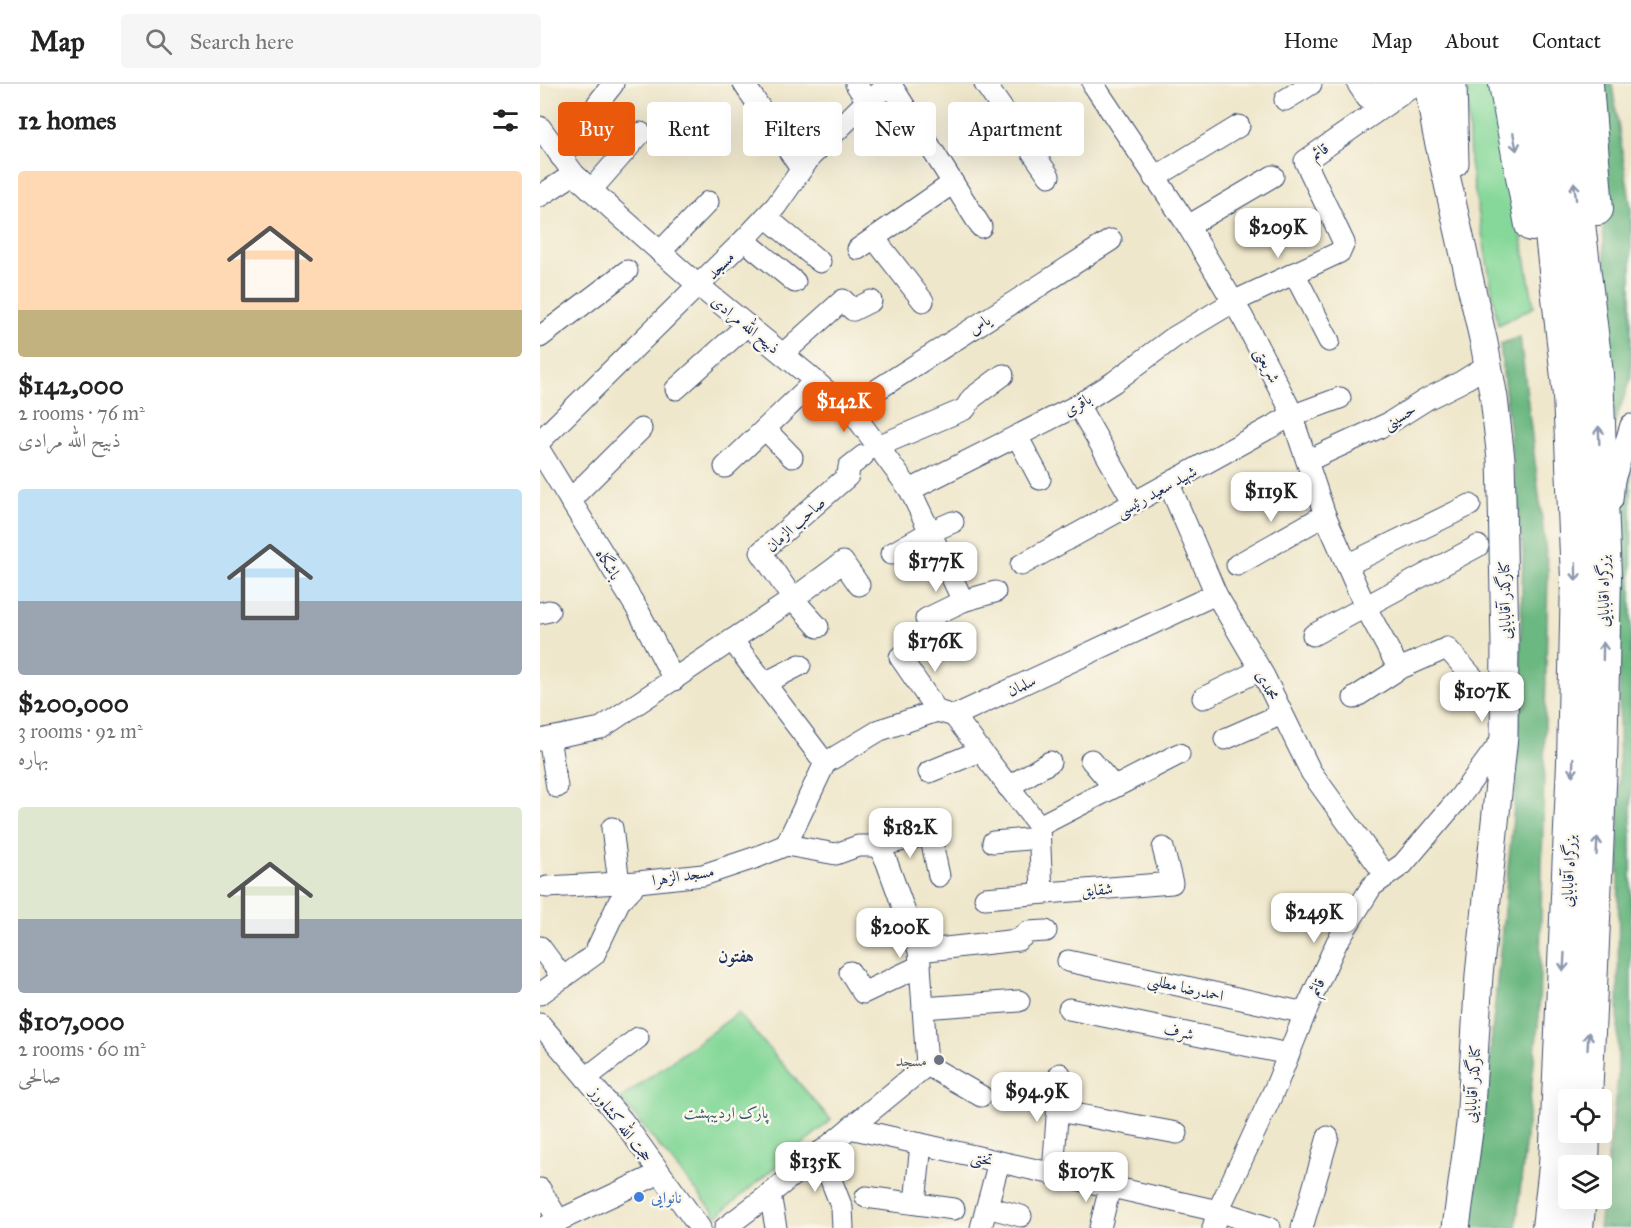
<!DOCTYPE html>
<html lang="en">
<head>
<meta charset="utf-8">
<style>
	:root { --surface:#fff; --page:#f6f6f6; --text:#222; --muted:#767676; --line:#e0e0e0; --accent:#ea580c }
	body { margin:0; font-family:"IM FELL Great Primer",Amiri,serif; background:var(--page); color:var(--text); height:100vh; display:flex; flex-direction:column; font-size:22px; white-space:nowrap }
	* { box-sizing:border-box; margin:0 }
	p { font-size:20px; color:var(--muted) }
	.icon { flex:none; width:33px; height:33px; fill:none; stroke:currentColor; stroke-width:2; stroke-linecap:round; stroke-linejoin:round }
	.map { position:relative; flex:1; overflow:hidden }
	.panel { display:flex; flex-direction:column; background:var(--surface); width:540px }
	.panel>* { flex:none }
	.top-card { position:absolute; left:18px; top:18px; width:570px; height:54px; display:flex; gap:12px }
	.controls { position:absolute; left:1018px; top:1005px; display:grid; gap:12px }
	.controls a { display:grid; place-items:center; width:54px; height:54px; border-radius:6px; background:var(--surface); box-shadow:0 6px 24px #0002; font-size:30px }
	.price { position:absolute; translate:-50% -51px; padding:0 14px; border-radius:12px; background:#fff; color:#222; font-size:20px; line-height:39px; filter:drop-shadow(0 2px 3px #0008) }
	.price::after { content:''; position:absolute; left:50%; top:36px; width:18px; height:14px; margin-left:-9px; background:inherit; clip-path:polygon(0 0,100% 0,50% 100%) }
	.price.selected { background:var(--accent); color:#fff }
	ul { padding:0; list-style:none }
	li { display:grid; align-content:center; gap:12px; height:318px; padding:0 18px }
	li span { display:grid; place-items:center; height:186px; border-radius:6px; color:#555 }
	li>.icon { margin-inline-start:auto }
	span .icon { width:108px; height:108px; fill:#fffc; stroke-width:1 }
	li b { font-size:26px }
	h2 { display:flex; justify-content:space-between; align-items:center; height:72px; padding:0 18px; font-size:26px }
	.tag { padding:0 21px; border-radius:6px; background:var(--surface); box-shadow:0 6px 24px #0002; font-size:21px; line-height:54px }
	.tag.selected { background:var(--accent); color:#fff }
	header { display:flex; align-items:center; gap:36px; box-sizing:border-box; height:84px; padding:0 30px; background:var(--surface); border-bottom:2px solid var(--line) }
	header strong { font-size:28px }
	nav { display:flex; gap:33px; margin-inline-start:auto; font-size:21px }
	.search { width:420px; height:54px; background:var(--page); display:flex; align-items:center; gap:15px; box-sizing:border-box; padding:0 21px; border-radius:6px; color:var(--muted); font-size:22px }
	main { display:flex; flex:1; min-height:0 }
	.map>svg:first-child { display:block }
	.green { fill:#85d899; stroke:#50847c; stroke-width:1.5 }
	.forest { fill:#6cb881; stroke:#447470; stroke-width:1.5 }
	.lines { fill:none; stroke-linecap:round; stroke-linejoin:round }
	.minor-casing { stroke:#3b4b6e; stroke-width:23 }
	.major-casing { stroke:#3b4b6e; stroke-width:29 }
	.highway-casing { stroke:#3b4b6e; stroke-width:34 }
	.minor { stroke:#fff; stroke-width:21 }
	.major { stroke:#fff; stroke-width:27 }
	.highway { stroke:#fff; stroke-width:32 }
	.oneway { stroke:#8d97ae }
	.worship-dot { fill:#6b7280; stroke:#fbf7ec; stroke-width:2 }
	.shop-dot { fill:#3f7fe0; stroke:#fbf7ec; stroke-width:2 }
	.labels { text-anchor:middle; stroke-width:5; stroke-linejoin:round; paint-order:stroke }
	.street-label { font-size:16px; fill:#1b2f5e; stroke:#fbf7ec }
	.worship-label { font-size:16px; fill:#5b616d; stroke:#fbf7ec; text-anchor:end }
	.park-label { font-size:16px; fill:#36596d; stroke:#fbf7ec }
	.shop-label { font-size:16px; fill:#366cbe; stroke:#fbf7ec; text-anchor:start }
	.neighbourhood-label { font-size:18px; font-weight:bold; fill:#1b2f5e; stroke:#fbf7ec }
</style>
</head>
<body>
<header>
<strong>Map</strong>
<div class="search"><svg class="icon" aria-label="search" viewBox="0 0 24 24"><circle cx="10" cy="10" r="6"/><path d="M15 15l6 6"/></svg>Search here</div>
<nav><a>Home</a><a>Map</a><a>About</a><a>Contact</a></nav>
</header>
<main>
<section class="panel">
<h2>12 homes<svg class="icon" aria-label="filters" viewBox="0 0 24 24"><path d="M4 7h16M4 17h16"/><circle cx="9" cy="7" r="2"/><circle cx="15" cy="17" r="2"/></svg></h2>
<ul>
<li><span style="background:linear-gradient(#ffd9b3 75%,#c2b280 0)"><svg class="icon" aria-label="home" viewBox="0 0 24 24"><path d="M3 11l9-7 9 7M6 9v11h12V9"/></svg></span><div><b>$142,000</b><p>2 rooms · 76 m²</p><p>ذبیح الله مرادی</p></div></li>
<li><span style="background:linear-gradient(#bfe0f5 60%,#9aa5b1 0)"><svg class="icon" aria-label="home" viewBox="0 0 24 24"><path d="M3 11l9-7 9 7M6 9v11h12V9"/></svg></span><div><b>$200,000</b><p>3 rooms · 92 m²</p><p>بهاره</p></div></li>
<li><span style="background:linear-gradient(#dfe7d0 60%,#9aa5b1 0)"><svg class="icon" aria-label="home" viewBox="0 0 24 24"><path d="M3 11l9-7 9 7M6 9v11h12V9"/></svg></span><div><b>$107,000</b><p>2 rooms · 60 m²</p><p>صالحی</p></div></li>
</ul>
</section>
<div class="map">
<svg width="1091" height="1144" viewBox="0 0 1091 1144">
	<rect width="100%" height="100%" fill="#fbf7ec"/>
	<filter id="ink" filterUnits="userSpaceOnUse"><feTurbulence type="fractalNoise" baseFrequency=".0167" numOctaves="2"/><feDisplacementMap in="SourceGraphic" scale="12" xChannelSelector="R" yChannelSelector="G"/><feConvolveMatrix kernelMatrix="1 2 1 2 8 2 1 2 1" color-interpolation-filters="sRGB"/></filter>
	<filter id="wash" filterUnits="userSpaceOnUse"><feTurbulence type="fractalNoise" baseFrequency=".008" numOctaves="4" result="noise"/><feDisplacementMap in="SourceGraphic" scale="24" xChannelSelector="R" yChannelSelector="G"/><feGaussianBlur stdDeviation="1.35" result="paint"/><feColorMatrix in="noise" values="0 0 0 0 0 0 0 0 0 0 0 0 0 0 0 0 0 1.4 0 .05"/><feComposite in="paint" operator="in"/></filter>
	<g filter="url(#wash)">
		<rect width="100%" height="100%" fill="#efe7cb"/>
		<g class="green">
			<path d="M927 0H954L994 223 958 241 930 79Z"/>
			<path d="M198 929 291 1036 177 1132 80 1015Z"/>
		</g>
		<g class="forest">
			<path d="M1051 0H1072L1091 125V293L1074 341 1061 104Z"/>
			<path d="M980 253 1008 486 999 932 976 1144H931L948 991 976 703 983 470 960 260Z"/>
			<path d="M1091 376V1144H1059L1078 994 1080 411Z"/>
		</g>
	</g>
	<g filter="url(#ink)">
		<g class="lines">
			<defs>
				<g id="minor">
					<path d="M204 0 261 85"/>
					<path d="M316 0 327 17"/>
					<path d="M445 0 509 92"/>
					<path d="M553 0 648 142 703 234 748 321 785 431 825 522 859 585"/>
					<path d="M818 0 827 14 851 0"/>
					<path d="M351 1 441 143"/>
					<path d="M745 16 771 0"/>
					<path d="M0 43 34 90 73 126 159 202 267 290 316 333 370 406 423 517"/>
					<path d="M21 73 49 38 58 19 73 0"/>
					<path d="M614 94 699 42"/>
					<path d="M51 106 101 49"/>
					<path d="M0 112 34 90"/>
					<path d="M226 133 280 178"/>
					<path d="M648 142 733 92"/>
					<path d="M334 154 383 217"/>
					<path d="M204 156 255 198"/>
					<path d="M318 165 413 99"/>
					<path d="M120 168 168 118"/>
					<path d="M754 189 789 257"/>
					<path d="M0 253 87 187"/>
					<path d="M243 270 303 216 313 226 331 217"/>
					<path d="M136 305 207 241"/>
					<path d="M538 321 594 419"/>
					<path d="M307 325 571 156"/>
					<path d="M225 345 252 373"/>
					<path d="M477 352 500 395"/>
					<path d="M0 357 204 156 236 122 271 72 327 17 352 0"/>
					<path d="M338 362 425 325 432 314 463 291"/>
					<path d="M0 367 99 528 134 596"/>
					<path d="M767 377 849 339 887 315 921 298 948 281"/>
					<path d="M185 383 275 297"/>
					<path d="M629 400 676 510 724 592 771 688 846 792"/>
					<path d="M370 406 538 321 574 298 633 254 693 218 800 168 804 159 765 77 876 0"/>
					<path d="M30 416 101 345"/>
					<path d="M1072 416 1074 396 1091 341"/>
					<path d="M351 470 390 448 413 438"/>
					<path d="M481 481 751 332 800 314"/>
					<path d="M697 481 785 431"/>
					<path d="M807 481 930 421"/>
					<path d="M0 529 9 527"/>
					<path d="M386 535 423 517 455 508"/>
					<path d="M278 543 253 515 221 468 308 392 309 383 323 372"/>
					<path d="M773 551 938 462"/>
					<path d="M192 556 285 679"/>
					<path d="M360 573 397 627"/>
					<path d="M225 599 260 581"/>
					<path d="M663 614 720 586"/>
					<path d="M814 614 859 585 907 564 937 598"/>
					<path d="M414 632 499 742 502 809"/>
					<path d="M9 654 17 703"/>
					<path d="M685 655 742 630"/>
					<path d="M0 656 61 644 253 515 303 478 319 501"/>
					<path d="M551 676 574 703"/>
					<path d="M285 679 340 646 397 627 414 632 676 510"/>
					<path d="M389 688 440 667"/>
					<path d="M468 703 510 678"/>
					<path d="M499 742 639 670"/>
					<path d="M72 744 79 799"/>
					<path d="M453 758 499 754"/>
					<path d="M246 761 296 770 318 762H338L346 776 379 867 387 981 310 1044"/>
					<path d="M338 762 390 750 399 792"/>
					<path d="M7 803 98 798"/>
					<path d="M445 814 632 799 623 764"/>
					<path d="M0 863 23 894"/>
					<path d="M379 867 478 856 488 848 506 847"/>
					<path d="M528 877 765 929"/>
					<path d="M310 888 323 909 380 882"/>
					<path d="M0 910 54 871 79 818 98 798 163 791 217 773 246 761 285 679"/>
					<path d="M383 924 479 917"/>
					<path d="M529 925 749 970"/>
					<path d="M0 940 82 1036 160 1144"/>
					<path d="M387 981 441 1012"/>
					<path d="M46 994 98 954"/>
					<path d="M518 1027 637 1049"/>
					<path d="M280 1068 302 1124 303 1144"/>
					<path d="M513 1090 520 990"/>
					<path d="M0 1105 19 1137"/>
					<path d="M230 1110 236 1144"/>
					<path d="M326 1113 414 1125"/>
					<path d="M375 1119 381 1060"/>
					<path d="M447 1123 481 1132"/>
					<path d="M3 1144 120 1089"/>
					<path d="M185 1144 230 1110 310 1044 678 1127 730 1144"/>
					<path d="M441 1144 459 1078"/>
					<path d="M560 1144 570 1103"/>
					<path d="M673 1144 678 1127 736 1002 770 917 797 858 832 802 863 780 919 714 964 653"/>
					<path d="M762 1144 788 1053"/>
				</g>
				<g id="major">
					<path d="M888 0 896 47 944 259 954 314 961 375 962 413 965 561 964 652 939 891 930 1040 916 1144"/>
					<path d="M913 0 915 79"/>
				</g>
				<g id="highway">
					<path d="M965 0 991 141"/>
					<path d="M991 0 998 35 1029 311 1037 494 1033 678 1015 1082 1008 1144"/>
					<path d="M1019 0 1026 31 1057 290 1065 493 1061 679 1046 1016"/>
					<path d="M1047 0 1057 125"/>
					<path d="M1043 1082 1044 1048"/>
					<path d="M1037 1144 1040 1114"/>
				</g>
			</defs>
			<use href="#minor" class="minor-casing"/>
			<use href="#major" class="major-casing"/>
			<use href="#highway" class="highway-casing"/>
			<use href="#minor" class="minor"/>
			<use href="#major" class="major"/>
			<use href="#highway" class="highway"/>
		</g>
		<defs><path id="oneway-shaft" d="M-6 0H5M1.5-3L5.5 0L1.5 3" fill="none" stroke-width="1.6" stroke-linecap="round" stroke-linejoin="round" transform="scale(1.5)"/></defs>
		<g class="oneway">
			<use href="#oneway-shaft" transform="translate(975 58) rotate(79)"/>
			<use href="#oneway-shaft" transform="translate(1035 107) rotate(-97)"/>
			<use href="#oneway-shaft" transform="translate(1059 351) rotate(-92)"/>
			<use href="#oneway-shaft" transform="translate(1036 488) rotate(89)"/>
			<use href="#oneway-shaft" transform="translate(1063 567) rotate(-89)"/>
			<use href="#oneway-shaft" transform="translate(1033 683) rotate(92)"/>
			<use href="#oneway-shaft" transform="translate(1057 762) rotate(-87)"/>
			<use href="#oneway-shaft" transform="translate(1024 878) rotate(93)"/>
			<use href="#oneway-shaft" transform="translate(1048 957) rotate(-87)"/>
		</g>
	</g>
	<circle class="worship-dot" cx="399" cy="976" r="6"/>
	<circle class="shop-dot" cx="99" cy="1113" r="6"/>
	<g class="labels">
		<g class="street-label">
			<text transform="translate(779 67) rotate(-35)" y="6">قائم</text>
			<text transform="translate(180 181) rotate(-46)" y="6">مسجد</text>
			<text transform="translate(206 240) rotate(39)" y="6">ذبیح الله مرادی</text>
			<text transform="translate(439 240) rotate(-33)" y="6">یاس</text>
			<text transform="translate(728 281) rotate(63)" y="6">شریعتی</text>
			<text transform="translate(537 320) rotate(-30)" y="6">باقری</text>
			<text transform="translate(859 332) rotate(-31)" y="6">حسینی</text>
			<text transform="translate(616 407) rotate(-29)" y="6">شهید سعید رئیسی</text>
			<text transform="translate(255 440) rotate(-42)" y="6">صاحب الزمان</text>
			<text transform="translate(69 480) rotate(59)" y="6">باشگاه</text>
			<text transform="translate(1063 507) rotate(-90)" y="6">بزرگراه اقابابایی</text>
			<text transform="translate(964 516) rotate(-91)" y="6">کنارگذر آقابابایی</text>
			<text transform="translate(481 601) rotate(-25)" y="6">سلمان</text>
			<text transform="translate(728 601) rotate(63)" y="6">محمدی</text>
			<text transform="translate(1028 787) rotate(-87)" y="6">بزرگراه آقابابایی</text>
			<text transform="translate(143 791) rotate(-9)" y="6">مسجد الزهرا</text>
			<text transform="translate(557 805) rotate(-5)" y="6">شقایق</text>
			<text transform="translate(646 903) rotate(13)" y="6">احمدرضا مطلبی</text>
			<text transform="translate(776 903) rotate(-65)" y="6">قائم</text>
			<text transform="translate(639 947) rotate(11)" y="6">شرف</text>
			<text transform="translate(932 1000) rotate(-86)" y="6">کنارگذر آقابابایی</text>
			<text transform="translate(82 1040) rotate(52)" y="6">حجت الله کشاورز</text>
			<text transform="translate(442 1074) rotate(13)" y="6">تختی</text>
		</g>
		<g class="worship-label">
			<text x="387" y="982">مسجد</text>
		</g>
		<g class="park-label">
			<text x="186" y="1034">پارک اردیبهشت</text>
		</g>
		<g class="shop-label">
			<text x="111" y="1119">نانوایی</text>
		</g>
		<g class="neighbourhood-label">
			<text x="196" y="878">هفتون</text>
		</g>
	</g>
</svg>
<div class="controls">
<a><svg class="icon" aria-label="locate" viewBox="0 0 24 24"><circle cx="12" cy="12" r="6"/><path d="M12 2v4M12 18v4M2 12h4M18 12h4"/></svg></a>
<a><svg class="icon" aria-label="layers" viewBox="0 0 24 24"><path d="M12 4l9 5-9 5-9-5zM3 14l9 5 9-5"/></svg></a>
</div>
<b class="price" style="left:738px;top:175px">$209K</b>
<b class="price selected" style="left:304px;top:349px">$142K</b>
<b class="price" style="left:731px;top:439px">$119K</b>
<b class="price" style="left:396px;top:509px">$177K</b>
<b class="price" style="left:395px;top:589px">$176K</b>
<b class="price" style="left:942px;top:639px">$107K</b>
<b class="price" style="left:370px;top:775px">$182K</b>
<b class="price" style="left:774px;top:860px">$249K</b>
<b class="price" style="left:360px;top:875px">$200K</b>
<b class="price" style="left:497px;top:1039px">$94.9K</b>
<b class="price" style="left:275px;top:1109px">$135K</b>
<b class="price" style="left:546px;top:1119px">$107K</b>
<div class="top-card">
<a class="tag selected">Buy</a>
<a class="tag">Rent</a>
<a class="tag">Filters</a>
<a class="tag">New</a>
<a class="tag">Apartment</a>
</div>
</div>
</main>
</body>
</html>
